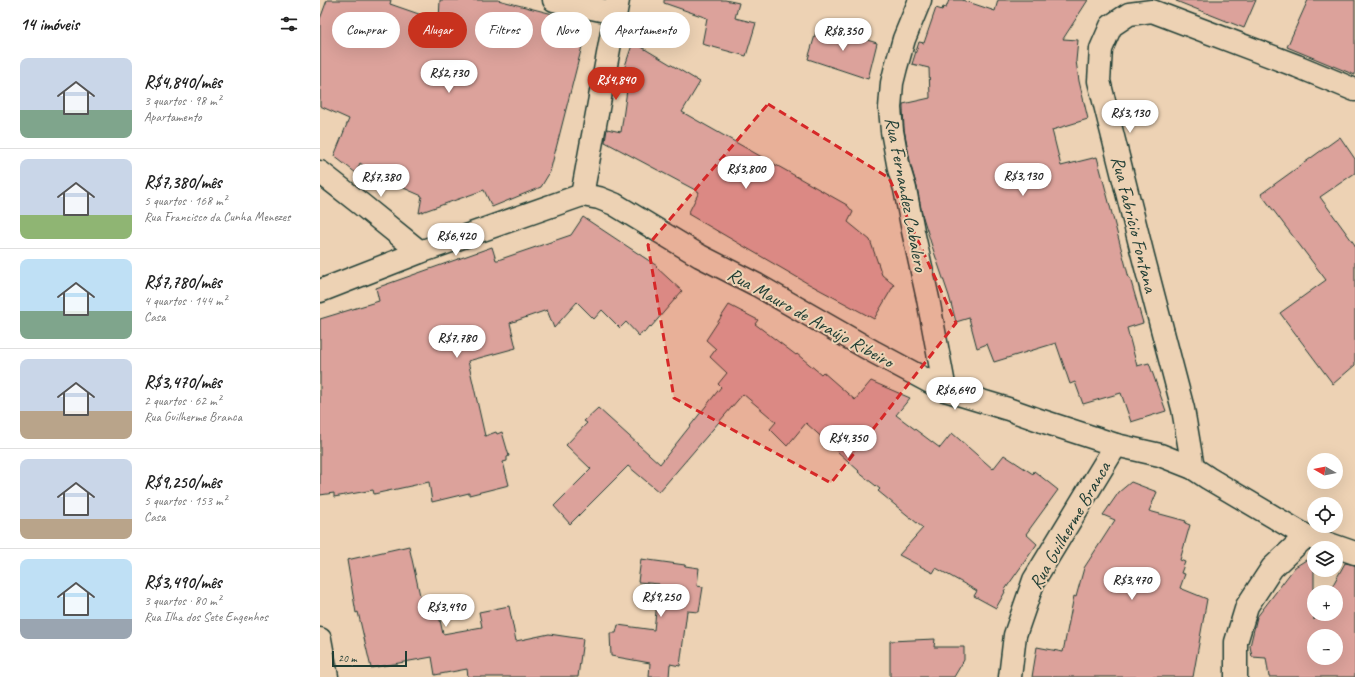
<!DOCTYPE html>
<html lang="pt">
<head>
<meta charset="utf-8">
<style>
	:root { --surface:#fff; --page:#f2f2f2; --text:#222; --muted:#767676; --line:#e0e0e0; --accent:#c8321e }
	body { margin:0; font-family:Caveat,sans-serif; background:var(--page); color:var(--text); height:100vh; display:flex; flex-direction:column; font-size:15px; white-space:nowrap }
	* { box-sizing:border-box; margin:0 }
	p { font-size:13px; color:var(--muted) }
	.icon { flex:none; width:22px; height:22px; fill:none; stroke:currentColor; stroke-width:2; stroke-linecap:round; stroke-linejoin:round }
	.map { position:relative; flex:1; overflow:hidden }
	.details { display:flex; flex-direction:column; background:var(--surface); width:320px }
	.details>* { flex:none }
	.top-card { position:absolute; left:12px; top:12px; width:380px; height:36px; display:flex; gap:8px }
	.needle { width:26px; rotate:279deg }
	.tools { position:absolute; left:987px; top:453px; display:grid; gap:8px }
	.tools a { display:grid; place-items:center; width:36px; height:36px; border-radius:50%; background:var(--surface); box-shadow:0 4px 16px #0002; font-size:20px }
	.scale { position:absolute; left:12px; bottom:10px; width:75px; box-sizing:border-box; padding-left:4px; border:2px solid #1f3d34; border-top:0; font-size:11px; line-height:14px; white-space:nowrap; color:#1f3d34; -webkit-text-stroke:3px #edd2b4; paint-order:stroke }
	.price { position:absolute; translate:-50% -34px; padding:0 9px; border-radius:14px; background:#fff; color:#222; font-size:13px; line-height:26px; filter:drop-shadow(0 1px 2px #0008) }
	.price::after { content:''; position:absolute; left:50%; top:24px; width:12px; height:9px; margin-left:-6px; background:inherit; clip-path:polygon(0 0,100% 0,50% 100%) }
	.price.active { background:var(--accent); color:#fff }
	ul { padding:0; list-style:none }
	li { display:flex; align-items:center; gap:12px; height:100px; padding:0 20px }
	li+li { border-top:1px solid var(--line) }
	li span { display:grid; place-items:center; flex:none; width:112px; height:80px; border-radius:8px; color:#555 }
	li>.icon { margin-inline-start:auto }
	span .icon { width:48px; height:48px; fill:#fffc; stroke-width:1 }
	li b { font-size:17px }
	h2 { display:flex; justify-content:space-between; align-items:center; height:48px; padding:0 20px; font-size:17px }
	.tag { padding:0 14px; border-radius:18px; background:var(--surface); box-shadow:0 4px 16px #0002; font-size:14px; line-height:36px }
	.tag.active { background:var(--accent); color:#fff }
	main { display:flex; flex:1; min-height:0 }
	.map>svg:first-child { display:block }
	.building { fill:#dca29b; stroke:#1f3d34; fill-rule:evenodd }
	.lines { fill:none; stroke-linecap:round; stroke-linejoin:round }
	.minor-casing { stroke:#1f3d34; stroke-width:25 }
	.minor { stroke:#edd2b4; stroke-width:22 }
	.marked { fill:#d62828; fill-opacity:0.2; stroke:#d62828; stroke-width:3; stroke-dasharray:8 5; stroke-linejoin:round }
	.labels { text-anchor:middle; stroke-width:4; stroke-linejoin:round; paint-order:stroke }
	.street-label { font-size:19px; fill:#1f3d34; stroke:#edd2b4 }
</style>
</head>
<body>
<main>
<section class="details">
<h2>14 imóveis<svg class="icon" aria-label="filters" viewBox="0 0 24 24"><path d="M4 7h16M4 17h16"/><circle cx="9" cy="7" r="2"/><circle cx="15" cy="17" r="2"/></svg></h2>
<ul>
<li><span style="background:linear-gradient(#c9d6e8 65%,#7fa58c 0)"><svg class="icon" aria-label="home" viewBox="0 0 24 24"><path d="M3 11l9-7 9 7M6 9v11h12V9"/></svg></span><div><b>R$4,840/mês</b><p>3 quartos · 98 m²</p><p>Apartamento</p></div></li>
<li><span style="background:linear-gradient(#c9d6e8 70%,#8fb573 0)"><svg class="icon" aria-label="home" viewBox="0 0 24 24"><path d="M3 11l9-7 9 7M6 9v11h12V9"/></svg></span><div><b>R$7,380/mês</b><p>5 quartos · 168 m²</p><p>Rua Francisco da Cunha Menezes</p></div></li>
<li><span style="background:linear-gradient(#bfe0f5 65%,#7fa58c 0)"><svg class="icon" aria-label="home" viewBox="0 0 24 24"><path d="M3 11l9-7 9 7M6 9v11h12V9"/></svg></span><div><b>R$7,780/mês</b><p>4 quartos · 144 m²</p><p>Casa</p></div></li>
<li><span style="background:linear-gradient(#c9d6e8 65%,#b9a48a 0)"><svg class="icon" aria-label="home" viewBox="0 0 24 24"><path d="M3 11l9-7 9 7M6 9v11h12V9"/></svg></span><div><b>R$3,470/mês</b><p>2 quartos · 62 m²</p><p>Rua Guilherme Branca</p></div></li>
<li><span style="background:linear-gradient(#c9d6e8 75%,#b9a48a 0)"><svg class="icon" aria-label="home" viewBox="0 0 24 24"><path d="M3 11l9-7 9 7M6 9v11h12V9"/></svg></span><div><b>R$9,250/mês</b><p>5 quartos · 153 m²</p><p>Casa</p></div></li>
<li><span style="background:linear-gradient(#bfe0f5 75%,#9aa5b1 0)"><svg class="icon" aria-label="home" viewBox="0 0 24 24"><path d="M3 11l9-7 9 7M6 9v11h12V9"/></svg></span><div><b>R$3,490/mês</b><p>3 quartos · 80 m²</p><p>Rua Ilha dos Sete Engenhos</p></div></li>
</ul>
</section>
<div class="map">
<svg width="1035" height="677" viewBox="0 0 1035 677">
	<rect width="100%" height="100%" fill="#edd2b4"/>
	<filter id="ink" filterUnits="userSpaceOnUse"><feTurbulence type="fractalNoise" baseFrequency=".025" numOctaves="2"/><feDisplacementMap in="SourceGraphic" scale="8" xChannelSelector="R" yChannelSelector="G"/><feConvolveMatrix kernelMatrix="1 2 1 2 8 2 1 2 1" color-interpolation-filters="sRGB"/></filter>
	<g filter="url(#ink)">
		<g class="building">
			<path d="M7 0H71L70 4 119 21 120 0H178L268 23 230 172 221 187 172 207 164 190 99 213 102 196 63 179 40 163 36 173 14 156 29 119 0 106V19Z"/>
			<path d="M344 0H405L419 3 415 18 436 23 426 56 382 44 387 18 344 3Z"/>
			<path d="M629 0H642L675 11 678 0H768L743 39 758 40 756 61 759 81 768 119 732 130 741 166 777 157 809 278H810L823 323 807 328 817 366 829 363 846 411 811 422 801 393 763 404 755 382 750 384 736 343 674 362 667 344 657 348 649 318 636 322 629 296 611 243 602 214 597 187 591 166 584 129 583 108V104L610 98 609 68 592 64 599 42 604 43 616 8 622 10 623 7 626 8Z"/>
			<path d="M856 0H936L924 28 856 1Z"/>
			<path d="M988 0H1035V75L967 47Z"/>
			<path d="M498 25 557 43 548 79 488 59Z"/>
			<path d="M313 42 380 82 362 112 527 205 533 212 528 222 550 240 562 275 574 285 554 319 487 283 368 214 379 192 285 142 287 129 301 132 310 69 305 66Z"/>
			<path d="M1020 137 1035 159V173L1000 197 1035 245V365L1013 384 960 313 1006 280 941 194Z"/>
			<path d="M263 217 337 266 336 267 362 291 331 327 330 326 324 333 322 332 319 336 306 322 300 328 282 310 274 319 257 302 234 328 227 310 190 323 196 348 148 361 165 436 176 432 177 434 182 432 189 456 187 457V461L183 462 189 485 149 495V493L112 502 109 482 54 494 53 490 14 497V493L0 495V319L59 301 56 288 172 247 176 260H178L251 235Z"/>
			<path d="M409 305 438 320 435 324 476 355 477 354 501 374 503 372 535 400 551 381 590 398 576 415 620 448 632 433 673 469 684 455 713 474 714 471 738 490 706 534 717 544 684 591 685 592 676 608 654 596 657 591 616 568 613 573 579 555 603 528 558 491 560 489 538 472 539 471 486 423 467 446 450 429 456 422 423 394 339 492 308 466 250 524 234 506 271 469 246 445 267 423 264 421 278 408 340 464 401 387 398 384 407 373 390 357 396 349 386 340Z"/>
			<path d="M811 482 837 492 829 511 866 521 865 523 870 525 860 560 865 562 861 573 865 574 860 588 887 599 873 677H712L717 647 743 652 754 596 756 597 764 568 795 520 783 515 799 492Z"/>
			<path d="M89 546 101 600 115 597 123 634 162 627 159 612 189 606 196 641 229 634 263 639 258 677H148L147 669 115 675 112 657 51 668 38 612 36 613 27 560Z"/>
			<path d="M994 555V620L997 614H1016V592H1009L1025 563 1035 565V677H949L946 658 932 657 930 646 937 617 975 567ZM994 636H1016V658H994Z"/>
			<path d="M321 559 365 565V566L379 568 377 586 383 587 379 612 367 611 360 666 350 664 349 677H329L330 663 291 656 290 633H296L298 625 334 630 339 584 318 582Z"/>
			<path d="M615 639 614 647H644V660L634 677H570V641Z"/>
		</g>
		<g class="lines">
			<defs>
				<g id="minor">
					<path d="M234 0 295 13"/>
					<path d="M600 0 584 39 576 67 572 83 570 108 572 131 579 169 585 189 593 231 608 299 625 390"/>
					<path d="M0 172 42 205 100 252"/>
					<path d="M262 195 279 198 294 204 380 256 437 285 554 352 625 390 688 409 722 421 796 445 840 455 873 468 888 478 986 536 1035 553"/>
					<path d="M262 195 298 0"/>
					<path d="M0 291 100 252 262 195"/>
					<path d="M873 468 863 409 823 256 779 81 781 49 791 26 809 14 832 11 977 66 1035 90"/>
					<path d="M0 639 7 677"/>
					<path d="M690 677 695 635 714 580 796 445"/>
					<path d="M916 677V642L927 606 952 568 986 536"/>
				</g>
			</defs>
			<use href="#minor" class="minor-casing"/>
			<use href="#minor" class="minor"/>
		</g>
	</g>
	<path class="marked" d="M448 104 569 178 636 323 511 483 354 398 328 245Z"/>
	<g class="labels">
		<g class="street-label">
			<text transform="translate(587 194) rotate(79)" y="7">Rua Fernandez Cabalero</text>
			<text transform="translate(815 224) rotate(76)" y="7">Rua Fabrício Fontana</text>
			<text transform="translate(491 317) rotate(29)" y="7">Rua Mauro de Araújo Ribeiro</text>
			<text transform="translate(749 525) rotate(-60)" y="7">Rua Guilherme Branca</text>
		</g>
	</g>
</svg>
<div class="tools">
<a><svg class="needle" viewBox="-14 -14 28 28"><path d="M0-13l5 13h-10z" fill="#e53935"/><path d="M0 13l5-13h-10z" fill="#767676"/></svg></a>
<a><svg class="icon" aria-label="locate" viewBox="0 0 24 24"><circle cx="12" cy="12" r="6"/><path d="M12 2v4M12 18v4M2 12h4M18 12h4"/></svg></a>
<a><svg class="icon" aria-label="layers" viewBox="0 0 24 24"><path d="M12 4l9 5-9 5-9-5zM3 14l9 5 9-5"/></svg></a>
<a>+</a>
<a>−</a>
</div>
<div class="scale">20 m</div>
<b class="price" style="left:523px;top:52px">R$8,350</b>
<b class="price" style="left:129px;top:94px">R$2,730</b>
<b class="price active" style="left:296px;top:101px">R$4,840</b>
<b class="price" style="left:810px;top:134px">R$3,130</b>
<b class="price" style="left:426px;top:190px">R$3,800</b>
<b class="price" style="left:703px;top:197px">R$3,130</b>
<b class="price" style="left:61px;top:198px">R$7,380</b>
<b class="price" style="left:136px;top:257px">R$6,420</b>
<b class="price" style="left:137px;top:359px">R$7,780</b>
<b class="price" style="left:635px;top:411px">R$6,640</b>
<b class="price" style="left:528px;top:459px">R$4,350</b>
<b class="price" style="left:812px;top:601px">R$3,470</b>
<b class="price" style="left:341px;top:618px">R$9,250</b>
<b class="price" style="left:126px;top:628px">R$3,490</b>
<div class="top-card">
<a class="tag">Comprar</a>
<a class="tag active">Alugar</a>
<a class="tag">Filtros</a>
<a class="tag">Novo</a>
<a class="tag">Apartamento</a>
</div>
</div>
</main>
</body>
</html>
